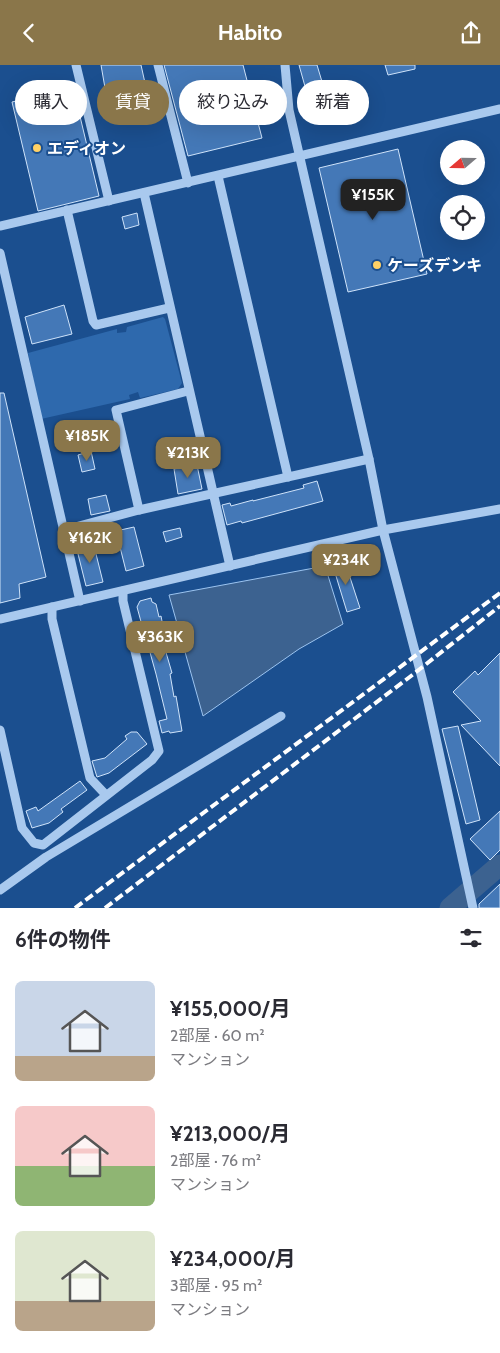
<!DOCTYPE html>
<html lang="ja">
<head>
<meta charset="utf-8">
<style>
	:root { --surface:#fff; --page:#f7f7f7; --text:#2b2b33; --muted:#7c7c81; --accent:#8a764a }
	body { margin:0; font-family:Cabin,"Noto Sans JP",sans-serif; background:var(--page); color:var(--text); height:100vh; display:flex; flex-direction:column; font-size:19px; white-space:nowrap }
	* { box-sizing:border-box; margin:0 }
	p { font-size:16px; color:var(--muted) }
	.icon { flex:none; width:28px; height:28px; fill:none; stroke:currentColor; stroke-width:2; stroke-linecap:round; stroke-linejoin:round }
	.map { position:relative; height:843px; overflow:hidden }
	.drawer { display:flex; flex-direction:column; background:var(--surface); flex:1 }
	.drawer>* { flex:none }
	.banner { position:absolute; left:15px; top:15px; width:470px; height:45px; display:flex; gap:10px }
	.needle { width:32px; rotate:250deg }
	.controls { position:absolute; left:440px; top:75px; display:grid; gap:10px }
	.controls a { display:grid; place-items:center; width:45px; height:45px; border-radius:50%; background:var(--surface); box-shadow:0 5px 20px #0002; font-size:25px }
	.price { position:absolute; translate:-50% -42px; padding:0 11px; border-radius:10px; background:var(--accent); color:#fff; font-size:16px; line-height:32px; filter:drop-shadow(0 1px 2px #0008) }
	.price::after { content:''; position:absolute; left:50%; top:30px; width:15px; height:11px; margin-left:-8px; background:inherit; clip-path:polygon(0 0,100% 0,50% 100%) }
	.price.selected { background:#222; color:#fff }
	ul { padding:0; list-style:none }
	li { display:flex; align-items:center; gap:15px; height:125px; padding:0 15px }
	li span { display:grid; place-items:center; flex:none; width:140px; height:100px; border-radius:8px; color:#555 }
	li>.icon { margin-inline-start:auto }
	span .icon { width:60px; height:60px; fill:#fffc; stroke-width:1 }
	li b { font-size:21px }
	h2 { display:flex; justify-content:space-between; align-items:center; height:60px; padding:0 15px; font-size:21px }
	.tag { padding:0 18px; border-radius:22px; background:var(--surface); box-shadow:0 5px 20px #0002; font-size:18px; line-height:45px }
	.tag.selected { background:var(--accent); color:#fff }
	header { display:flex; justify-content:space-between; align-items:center; height:65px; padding:0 15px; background:var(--accent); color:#fff; font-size:22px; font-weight:800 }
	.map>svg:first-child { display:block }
	.green { fill:#2e69ad }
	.water { fill:#3c6290; stroke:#9cc4f0 }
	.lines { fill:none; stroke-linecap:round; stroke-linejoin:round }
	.river { stroke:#3c6290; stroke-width:21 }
	.building { fill:#4478b7; stroke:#cfe3fa }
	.minor { stroke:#a9c9ee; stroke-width:9 }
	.rail { stroke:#fff; stroke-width:4; stroke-dasharray:9 4; stroke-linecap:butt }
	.poi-dot { fill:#ffd166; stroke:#1b4f8f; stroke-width:2 }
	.labels { text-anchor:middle; stroke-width:4; stroke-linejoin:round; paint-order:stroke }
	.poi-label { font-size:16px; font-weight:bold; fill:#fff; stroke:#1b4f8f; text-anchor:start }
</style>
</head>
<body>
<header><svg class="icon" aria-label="back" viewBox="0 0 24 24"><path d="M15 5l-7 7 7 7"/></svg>Habito<svg class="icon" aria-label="share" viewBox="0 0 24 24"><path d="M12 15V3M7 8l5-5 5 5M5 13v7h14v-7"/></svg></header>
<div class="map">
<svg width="500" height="843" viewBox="0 0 500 843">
	<rect width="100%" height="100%" fill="#1b4f8f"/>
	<path class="green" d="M163 252 165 254 182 318 178 324 140 333 138 327 129 330 130 334 41 354 28 288 117 264V268L126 267 127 262Z"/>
	<path class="water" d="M325 501 343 559 299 584 203 651 169 530Z"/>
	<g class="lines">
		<path class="river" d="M450 843 500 800"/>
	</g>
	<g class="building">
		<path d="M101 0H141L149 36 109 46Z"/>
		<path d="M164 0H243L262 73 188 91Z"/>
		<path d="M299 0H317L323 20 306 25Z"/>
		<path d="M385 0H415V4L388 10Z"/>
		<path d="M73 22 99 131 38 146 12 37Z"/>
		<path d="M398 84 427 209 348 227 319 103Z"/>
		<path d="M137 148 139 160 125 164 122 152Z"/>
		<path d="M64 240 72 269 32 279 25 252Z"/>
		<path d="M0 328H4L46 512 19 519 20 533 0 538Z"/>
		<path d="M91 386 95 404 82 407 78 390Z"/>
		<path d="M197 400 202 424 178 429 174 404Z"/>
		<path d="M317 416 323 436 242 458 241 456 227 460 222 440 230 438 231 441 253 435V436L304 423 303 420Z"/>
		<path d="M106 430 110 446 91 450 88 434Z"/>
		<path d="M134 462 144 501 126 506 116 466Z"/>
		<path d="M180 463 182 472 166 477 163 467Z"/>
		<path d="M93 477 103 517 86 521 76 481Z"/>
		<path d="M344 494 360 543 347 547 332 498Z"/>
		<path d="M151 533 152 537 156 539 159 552 161 551 165 572 167 571 170 583 165 584 172 608 170 609 174 632 176 631 182 666 170 668 169 666 162 668 159 656 167 654 156 609 146 573 141 564H143L137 542 140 536Z"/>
		<path d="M500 588V701L461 660 481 656 453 627 475 606 478 610Z"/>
		<path d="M458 661 480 755 466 759 442 664Z"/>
		<path d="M131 667H137L147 679 109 708 97 712 92 696 105 693 127 674 125 671Z"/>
		<path d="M80 716 87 725 61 744 63 747 49 758 32 763 26 746 36 742 38 746Z"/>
		<path d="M500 746V785L490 795 470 774Z"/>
		<path d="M500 819V843H479V839Z"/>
	</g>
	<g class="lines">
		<g class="minor">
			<path d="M76 0 109 136"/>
			<path d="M158 0 188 118"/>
			<path d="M285 0 289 45 369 394 383 465 427 632 473 843"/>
			<path d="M218 111 288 412"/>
			<path d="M144 128 230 501"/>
			<path d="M67 145 93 256 96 260 169 243"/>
			<path d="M0 161 500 44"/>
			<path d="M0 188 80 536"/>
			<path d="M139 445 116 345 188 326"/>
			<path d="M64 465 139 445 369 394"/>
			<path d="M52 542V554L90 713 106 730"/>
			<path d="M0 554 383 465 500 444"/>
			<path d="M0 665 22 763 34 778 43 780 152 695 159 686 123 536V526"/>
			<path d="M0 825 46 792 281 651"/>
		</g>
		<g class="rail">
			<path d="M75 843 500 528"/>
			<path d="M105 843 411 611 500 541"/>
		</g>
	</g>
	<g class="poi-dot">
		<circle cx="37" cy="83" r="5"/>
		<circle cx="377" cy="200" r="5"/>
	</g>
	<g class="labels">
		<g class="poi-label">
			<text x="47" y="89">エディオン</text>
			<text x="387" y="206">ケーズデンキ</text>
		</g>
	</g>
</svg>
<div class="controls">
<a><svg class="needle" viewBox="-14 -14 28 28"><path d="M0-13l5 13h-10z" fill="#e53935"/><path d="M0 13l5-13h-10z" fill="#7c7c81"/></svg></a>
<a><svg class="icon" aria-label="locate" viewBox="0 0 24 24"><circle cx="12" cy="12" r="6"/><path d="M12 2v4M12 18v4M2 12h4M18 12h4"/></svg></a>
</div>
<b class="price selected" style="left:373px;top:156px">¥155K</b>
<b class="price" style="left:87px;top:397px">¥185K</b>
<b class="price" style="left:188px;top:414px">¥213K</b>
<b class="price" style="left:90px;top:499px">¥162K</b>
<b class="price" style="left:346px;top:521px">¥234K</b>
<b class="price" style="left:160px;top:598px">¥363K</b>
<div class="banner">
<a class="tag">購入</a>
<a class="tag selected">賃貸</a>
<a class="tag">絞り込み</a>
<a class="tag">新着</a>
</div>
</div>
<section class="drawer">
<h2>6件の物件<svg class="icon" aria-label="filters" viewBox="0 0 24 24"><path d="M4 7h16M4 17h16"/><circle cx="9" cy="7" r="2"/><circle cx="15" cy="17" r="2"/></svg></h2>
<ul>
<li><span style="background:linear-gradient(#c9d6e8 75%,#b9a48a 0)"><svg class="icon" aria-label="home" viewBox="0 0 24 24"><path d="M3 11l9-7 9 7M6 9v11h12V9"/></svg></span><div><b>¥155,000/月</b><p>2部屋 · 60 m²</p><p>マンション</p></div></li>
<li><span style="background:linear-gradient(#f6c9c9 60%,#8fb573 0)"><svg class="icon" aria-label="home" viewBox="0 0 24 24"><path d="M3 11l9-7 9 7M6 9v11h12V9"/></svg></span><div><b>¥213,000/月</b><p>2部屋 · 76 m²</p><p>マンション</p></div></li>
<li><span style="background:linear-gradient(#dfe7d0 70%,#b9a48a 0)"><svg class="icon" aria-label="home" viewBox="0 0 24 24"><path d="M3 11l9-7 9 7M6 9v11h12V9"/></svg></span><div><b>¥234,000/月</b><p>3部屋 · 95 m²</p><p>マンション</p></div></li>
</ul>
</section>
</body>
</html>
